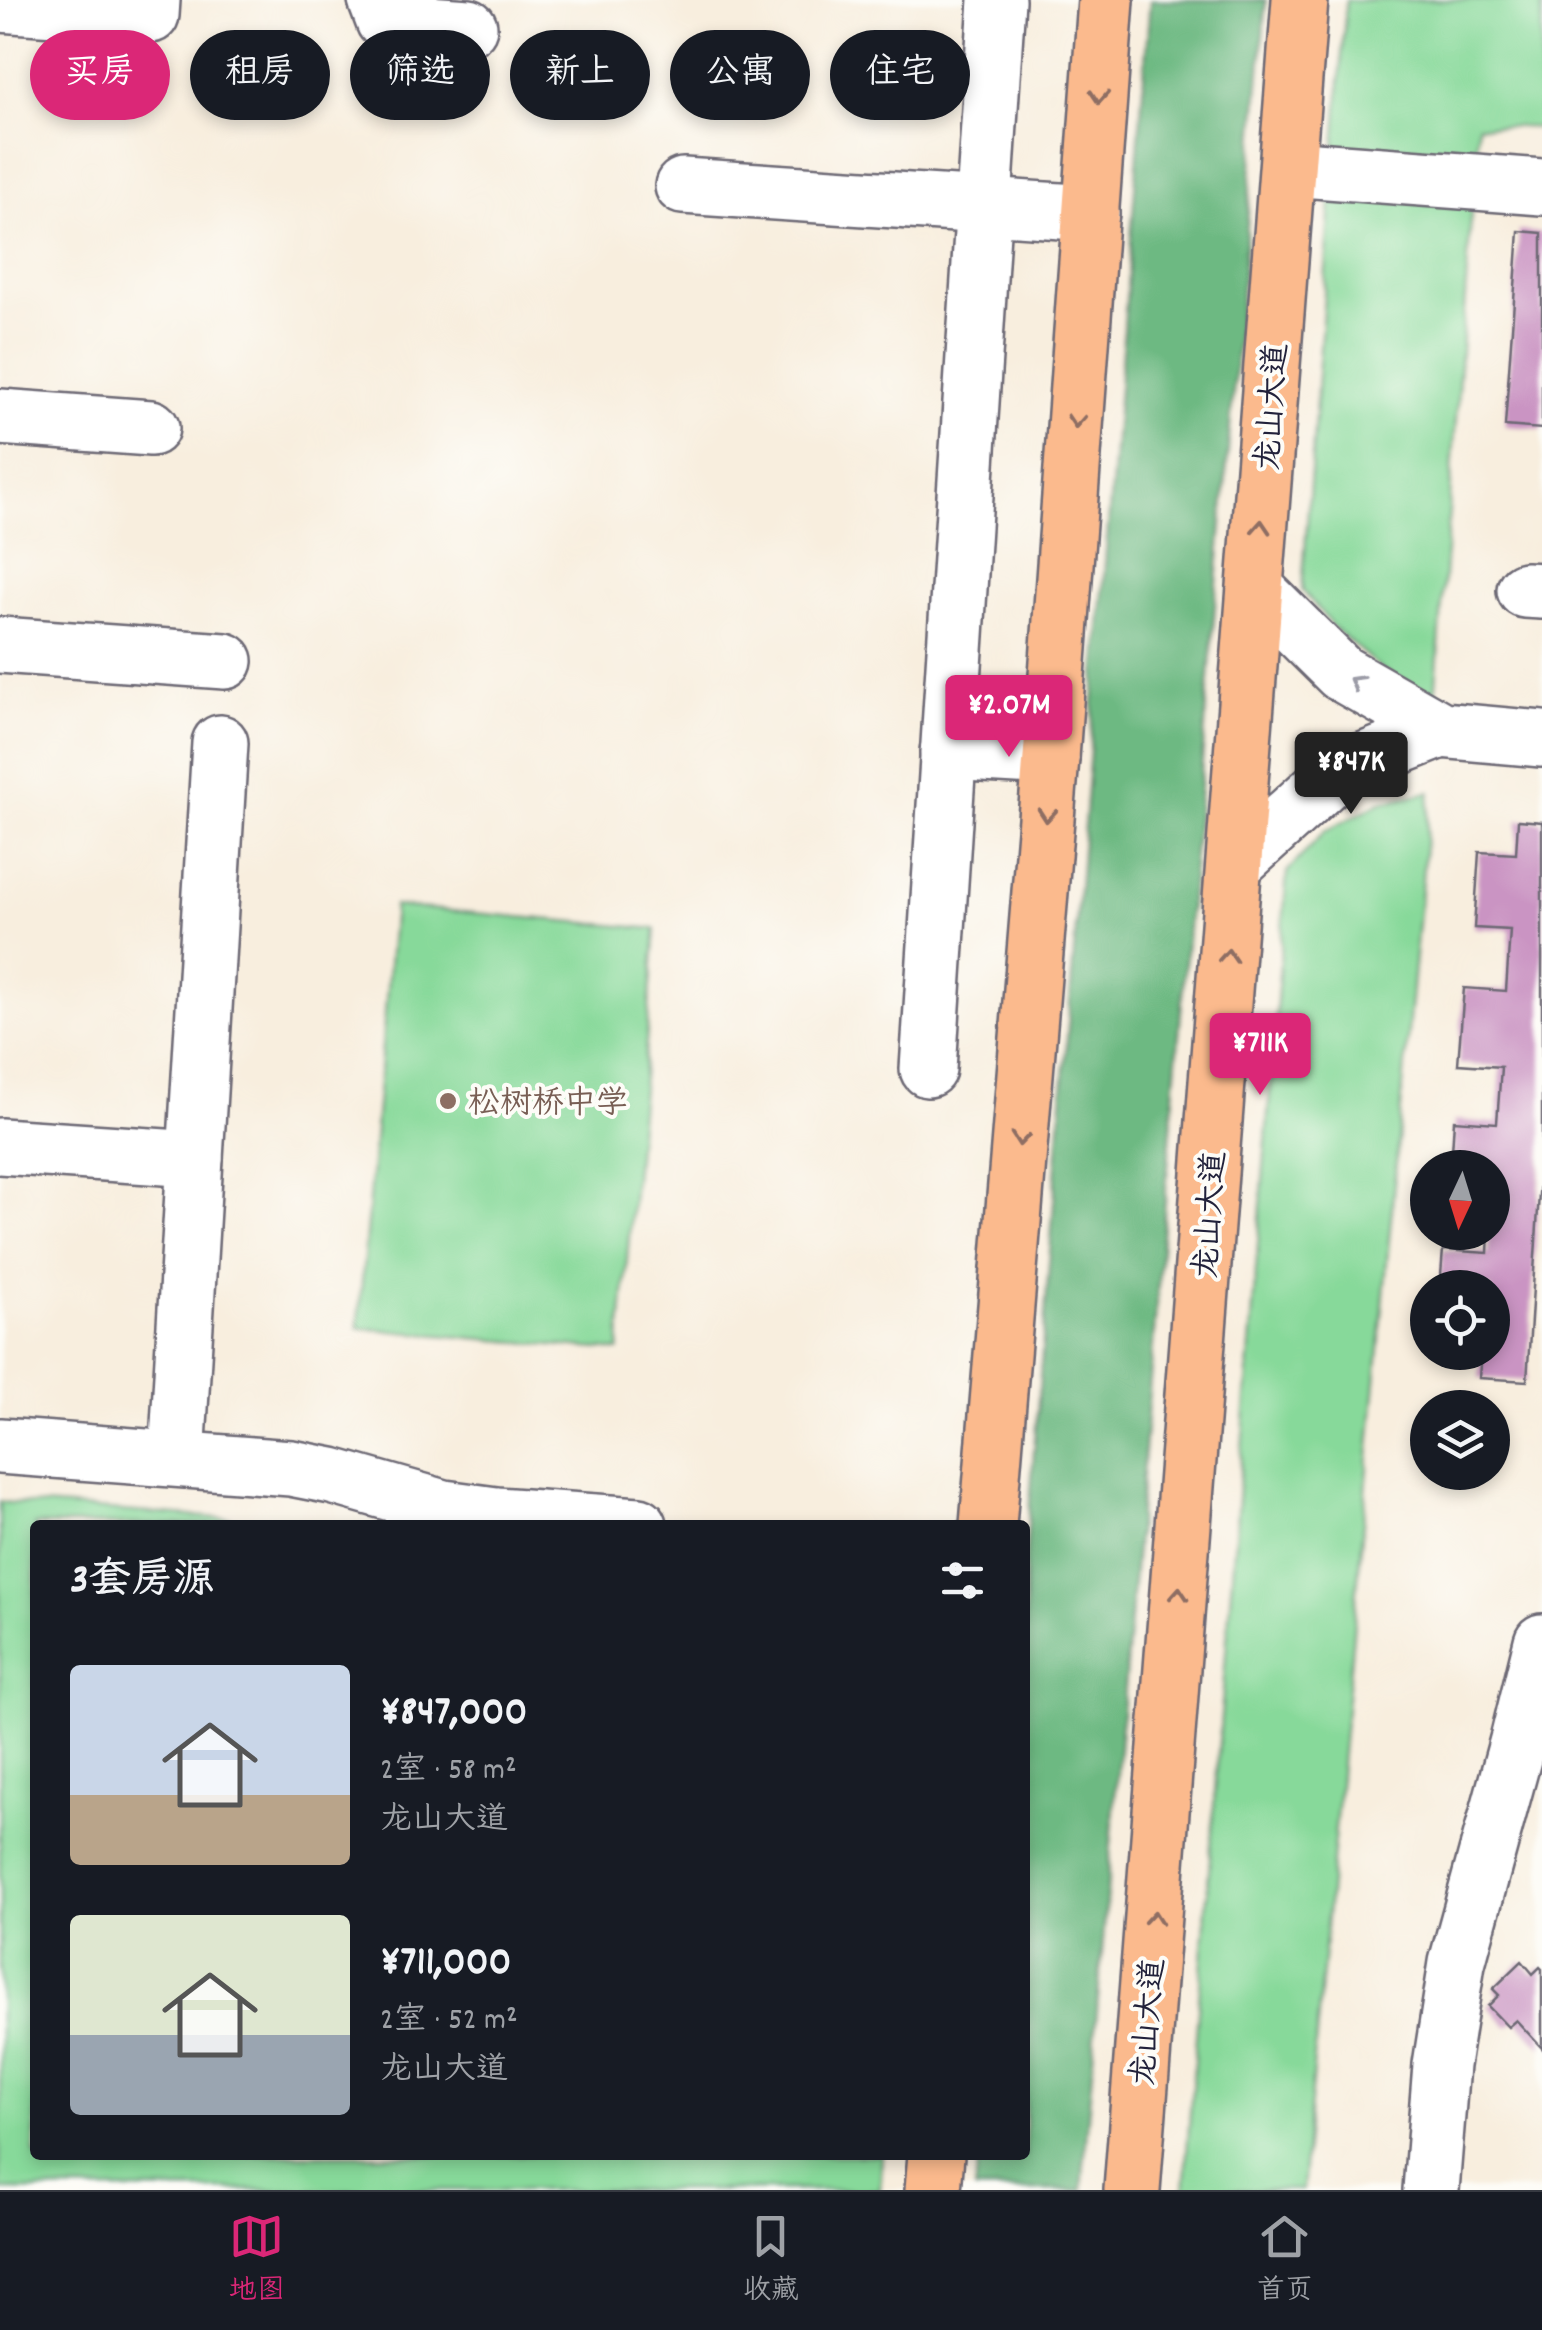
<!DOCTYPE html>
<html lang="zh">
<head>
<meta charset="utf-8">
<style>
	:root { --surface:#171b24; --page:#242831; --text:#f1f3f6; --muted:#9ea1a6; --line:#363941; --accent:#db2777 }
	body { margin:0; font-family:Dekko,"LXGW WenKai TC",sans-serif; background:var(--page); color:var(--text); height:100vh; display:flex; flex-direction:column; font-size:38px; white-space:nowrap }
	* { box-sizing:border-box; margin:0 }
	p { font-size:32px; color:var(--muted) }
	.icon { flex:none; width:55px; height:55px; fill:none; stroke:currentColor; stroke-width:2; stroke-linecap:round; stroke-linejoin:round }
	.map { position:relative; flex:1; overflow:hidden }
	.panel { position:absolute; left:30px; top:1520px; width:1000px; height:640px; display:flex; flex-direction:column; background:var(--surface); border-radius:10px; box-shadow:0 5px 15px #0003 }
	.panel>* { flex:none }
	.top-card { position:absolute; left:30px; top:30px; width:1000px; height:90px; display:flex; gap:20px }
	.needle { width:65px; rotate:184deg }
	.fabs { position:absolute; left:1410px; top:1150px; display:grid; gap:20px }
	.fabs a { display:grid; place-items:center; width:100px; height:100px; border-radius:50%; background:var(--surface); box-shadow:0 5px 15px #0003; font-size:50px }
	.price { position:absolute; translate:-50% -85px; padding:0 22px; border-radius:10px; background:var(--accent); color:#fff; font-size:32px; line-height:65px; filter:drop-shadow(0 2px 5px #0008) }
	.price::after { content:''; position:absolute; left:50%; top:60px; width:30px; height:22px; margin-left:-15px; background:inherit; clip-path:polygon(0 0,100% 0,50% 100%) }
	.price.active { background:#222; color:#fff }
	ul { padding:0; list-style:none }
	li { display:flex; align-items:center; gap:30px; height:250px; padding:0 40px }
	li span { display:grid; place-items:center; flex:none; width:280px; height:200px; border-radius:10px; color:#555 }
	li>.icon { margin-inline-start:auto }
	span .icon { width:120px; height:120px; fill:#fffc; stroke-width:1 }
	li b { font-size:42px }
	h2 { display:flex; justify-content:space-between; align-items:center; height:120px; padding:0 40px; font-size:42px }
	.tag { padding:0 35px; border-radius:45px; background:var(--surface); box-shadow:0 5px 15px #0003; font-size:35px; line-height:90px }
	.tag.active { background:var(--accent); color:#fff }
	.tabs { display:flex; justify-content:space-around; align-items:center; height:140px; border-top:2px solid var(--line); background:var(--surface); font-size:28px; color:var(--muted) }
	.tabs a { display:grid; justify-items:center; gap:5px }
	.tabs .active { color:var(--accent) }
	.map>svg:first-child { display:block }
	.green { fill:#87d99a; stroke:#547e6a; stroke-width:2.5 }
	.forest { fill:#6db982; stroke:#486e5e; stroke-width:2.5 }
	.building { fill:#ca94c3 }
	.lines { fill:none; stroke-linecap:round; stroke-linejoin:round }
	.minor-casing { stroke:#6d6974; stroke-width:60 }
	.major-casing { stroke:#6d6974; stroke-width:60 }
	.minor { stroke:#fff; stroke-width:55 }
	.major { stroke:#fbba8d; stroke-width:55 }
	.oneway { stroke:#8e6e64 }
	.oneway2 { stroke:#9c9ca7 }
	.education-dot { fill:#8d6e63; stroke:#fdfcf7; stroke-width:4 }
	.labels { text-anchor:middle; stroke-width:8; stroke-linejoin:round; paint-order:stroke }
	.street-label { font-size:32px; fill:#22223b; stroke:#fdfcf7 }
	.education-label { font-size:32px; fill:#785e54; stroke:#fdfcf7; text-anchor:start }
</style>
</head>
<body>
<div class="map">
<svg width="1542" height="2190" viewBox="0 0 1542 2190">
	<rect width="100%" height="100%" fill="#fdfcf7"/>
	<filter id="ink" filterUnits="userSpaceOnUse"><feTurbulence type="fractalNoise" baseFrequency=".01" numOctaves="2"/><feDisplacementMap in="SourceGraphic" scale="20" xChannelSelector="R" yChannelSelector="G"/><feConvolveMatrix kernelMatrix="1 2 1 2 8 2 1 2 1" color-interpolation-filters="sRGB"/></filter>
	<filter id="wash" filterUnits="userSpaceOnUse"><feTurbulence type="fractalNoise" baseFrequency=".0048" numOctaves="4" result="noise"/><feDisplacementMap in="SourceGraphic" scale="40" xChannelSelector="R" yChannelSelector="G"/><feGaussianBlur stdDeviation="2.25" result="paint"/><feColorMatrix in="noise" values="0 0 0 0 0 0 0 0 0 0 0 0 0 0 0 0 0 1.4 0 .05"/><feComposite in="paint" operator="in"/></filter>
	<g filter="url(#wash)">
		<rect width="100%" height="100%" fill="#f8eede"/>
		<g class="green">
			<path d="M1346 0H1542L1540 128 1478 125 1435 698 1381 669 1334 628 1302 590Z"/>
			<path d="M1430 792 1302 2190H1184L1287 872 1324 832 1381 802Z"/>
			<path d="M394 906 656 929 619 1351 358 1328Z"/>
			<path d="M0 1502 313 1525H35V2155H882L880 2190H0Z"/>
		</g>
		<path class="forest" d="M1150 0H1266L1082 2190H975L978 2155H1025V1563Z"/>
		<g id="blocks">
			<g class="building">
				<path d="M1519 231 1542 233V429L1505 426Z"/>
				<path d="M1518 820 1542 822V1147L1527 1381 1479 1378 1481 1352H1492V1288H1440L1443 1250 1488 1253 1489 1232H1492V1168H1451L1454 1120 1497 1123 1501 1067 1458 1064 1464 988 1506 991 1510 930 1474 928 1479 852 1516 854Z"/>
				<path d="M1522 1961 1533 1974 1540 1967 1542 1969V2048L1516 2020 1508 2027 1488 2006 1499 1995 1493 1989Z"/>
			</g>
		</g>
	</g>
	<g filter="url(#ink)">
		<use href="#blocks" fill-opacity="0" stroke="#6d6974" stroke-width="2.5"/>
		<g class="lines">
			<defs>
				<g id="minor">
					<path d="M376 0 384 21 469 27"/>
					<path d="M0 4 151 15 152 0"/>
					<path d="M1288 168 1542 187"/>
					<path d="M683 186 1091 213"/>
					<path d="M0 417 151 428"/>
					<path d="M1256 589 1341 673 1441 730 1542 739"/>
					<path d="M1525 590 1542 591"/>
					<path d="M0 645 225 661"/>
					<path d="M948 752 1051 758"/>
					<path d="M1235 864 1338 771 1441 730"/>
					<path d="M928 1069 997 0"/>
					<path d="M0 1146 195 1159"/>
					<path d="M0 1446 291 1468 332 1476 444 1508 496 1515 639 1525"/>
					<path d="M177 1458 220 743"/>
					<path d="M1431 2190 1441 2065 1457 1963 1518 1740 1542 1642"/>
				</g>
				<g id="major">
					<path d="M988 1525 1051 758 1106 0"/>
					<path d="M933 2190 936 2155"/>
					<path d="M1132 2190 1300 0"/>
				</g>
			</defs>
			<use href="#minor" class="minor-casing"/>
			<use href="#major" class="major-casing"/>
			<use href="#minor" class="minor"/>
			<use href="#major" class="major"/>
		</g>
		<defs><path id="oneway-chevron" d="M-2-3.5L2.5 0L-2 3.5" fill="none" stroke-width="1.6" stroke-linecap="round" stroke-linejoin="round" transform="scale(2.5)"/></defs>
		<g class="oneway">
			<use href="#oneway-chevron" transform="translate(1099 97) rotate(94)"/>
			<use href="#oneway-chevron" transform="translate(1076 421) rotate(94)"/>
			<use href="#oneway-chevron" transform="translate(1261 527) rotate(-86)"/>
			<use href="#oneway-chevron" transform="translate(1047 815) rotate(95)"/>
			<use href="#oneway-chevron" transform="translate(1228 956) rotate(-86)"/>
			<use href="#oneway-chevron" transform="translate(1020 1139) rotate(95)"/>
			<use href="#oneway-chevron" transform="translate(1179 1594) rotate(-86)"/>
			<use href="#oneway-chevron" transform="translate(1154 1918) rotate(-85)"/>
		</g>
		<use class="oneway2" href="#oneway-chevron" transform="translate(1356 682) rotate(-150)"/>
	</g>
	<circle class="education-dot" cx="448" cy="1101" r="10"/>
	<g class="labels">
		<g class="street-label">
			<text transform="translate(1270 407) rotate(-86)" y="11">龙山大道</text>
			<text transform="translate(1208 1215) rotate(-86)" y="11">龙山大道</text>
			<text transform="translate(1146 2022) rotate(-85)" y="11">龙山大道</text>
		</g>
		<g class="education-label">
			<text x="468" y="1112">松树桥中学</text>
		</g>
	</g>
</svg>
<div class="fabs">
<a><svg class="needle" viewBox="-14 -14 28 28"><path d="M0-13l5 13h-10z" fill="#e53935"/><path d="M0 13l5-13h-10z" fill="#9ea1a6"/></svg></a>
<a><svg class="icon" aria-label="locate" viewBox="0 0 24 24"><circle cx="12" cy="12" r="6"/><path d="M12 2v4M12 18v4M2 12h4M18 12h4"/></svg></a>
<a><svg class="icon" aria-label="layers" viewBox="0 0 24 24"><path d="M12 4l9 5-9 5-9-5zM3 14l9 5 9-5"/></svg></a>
</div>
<b class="price" style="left:1009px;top:760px">¥2.07M</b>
<b class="price active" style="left:1351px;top:817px">¥847K</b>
<b class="price" style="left:1260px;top:1098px">¥711K</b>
<div class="top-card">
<a class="tag active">买房</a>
<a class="tag">租房</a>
<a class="tag">筛选</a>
<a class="tag">新上</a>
<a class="tag">公寓</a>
<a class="tag">住宅</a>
</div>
<section class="panel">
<h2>3套房源<svg class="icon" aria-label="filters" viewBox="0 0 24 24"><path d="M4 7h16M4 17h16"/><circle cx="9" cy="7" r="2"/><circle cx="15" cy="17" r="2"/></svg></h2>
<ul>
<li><span style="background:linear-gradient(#c9d6e8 65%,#b9a48a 0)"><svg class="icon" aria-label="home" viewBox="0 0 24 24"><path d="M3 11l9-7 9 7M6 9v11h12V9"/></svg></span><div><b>¥847,000</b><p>2室 · 58 m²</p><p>龙山大道</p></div></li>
<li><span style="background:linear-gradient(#dfe7d0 60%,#9aa5b1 0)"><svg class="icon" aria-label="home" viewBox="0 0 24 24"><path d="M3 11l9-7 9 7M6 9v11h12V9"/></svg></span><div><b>¥711,000</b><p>2室 · 52 m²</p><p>龙山大道</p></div></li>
</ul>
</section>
</div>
<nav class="tabs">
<a class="active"><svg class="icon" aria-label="map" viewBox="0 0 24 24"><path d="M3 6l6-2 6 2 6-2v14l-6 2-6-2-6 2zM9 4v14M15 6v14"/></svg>地图</a>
<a><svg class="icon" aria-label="saved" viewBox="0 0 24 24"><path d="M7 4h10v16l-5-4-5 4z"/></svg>收藏</a>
<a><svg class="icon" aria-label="home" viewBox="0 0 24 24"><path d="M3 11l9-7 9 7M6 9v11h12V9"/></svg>首页</a>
</nav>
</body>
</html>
